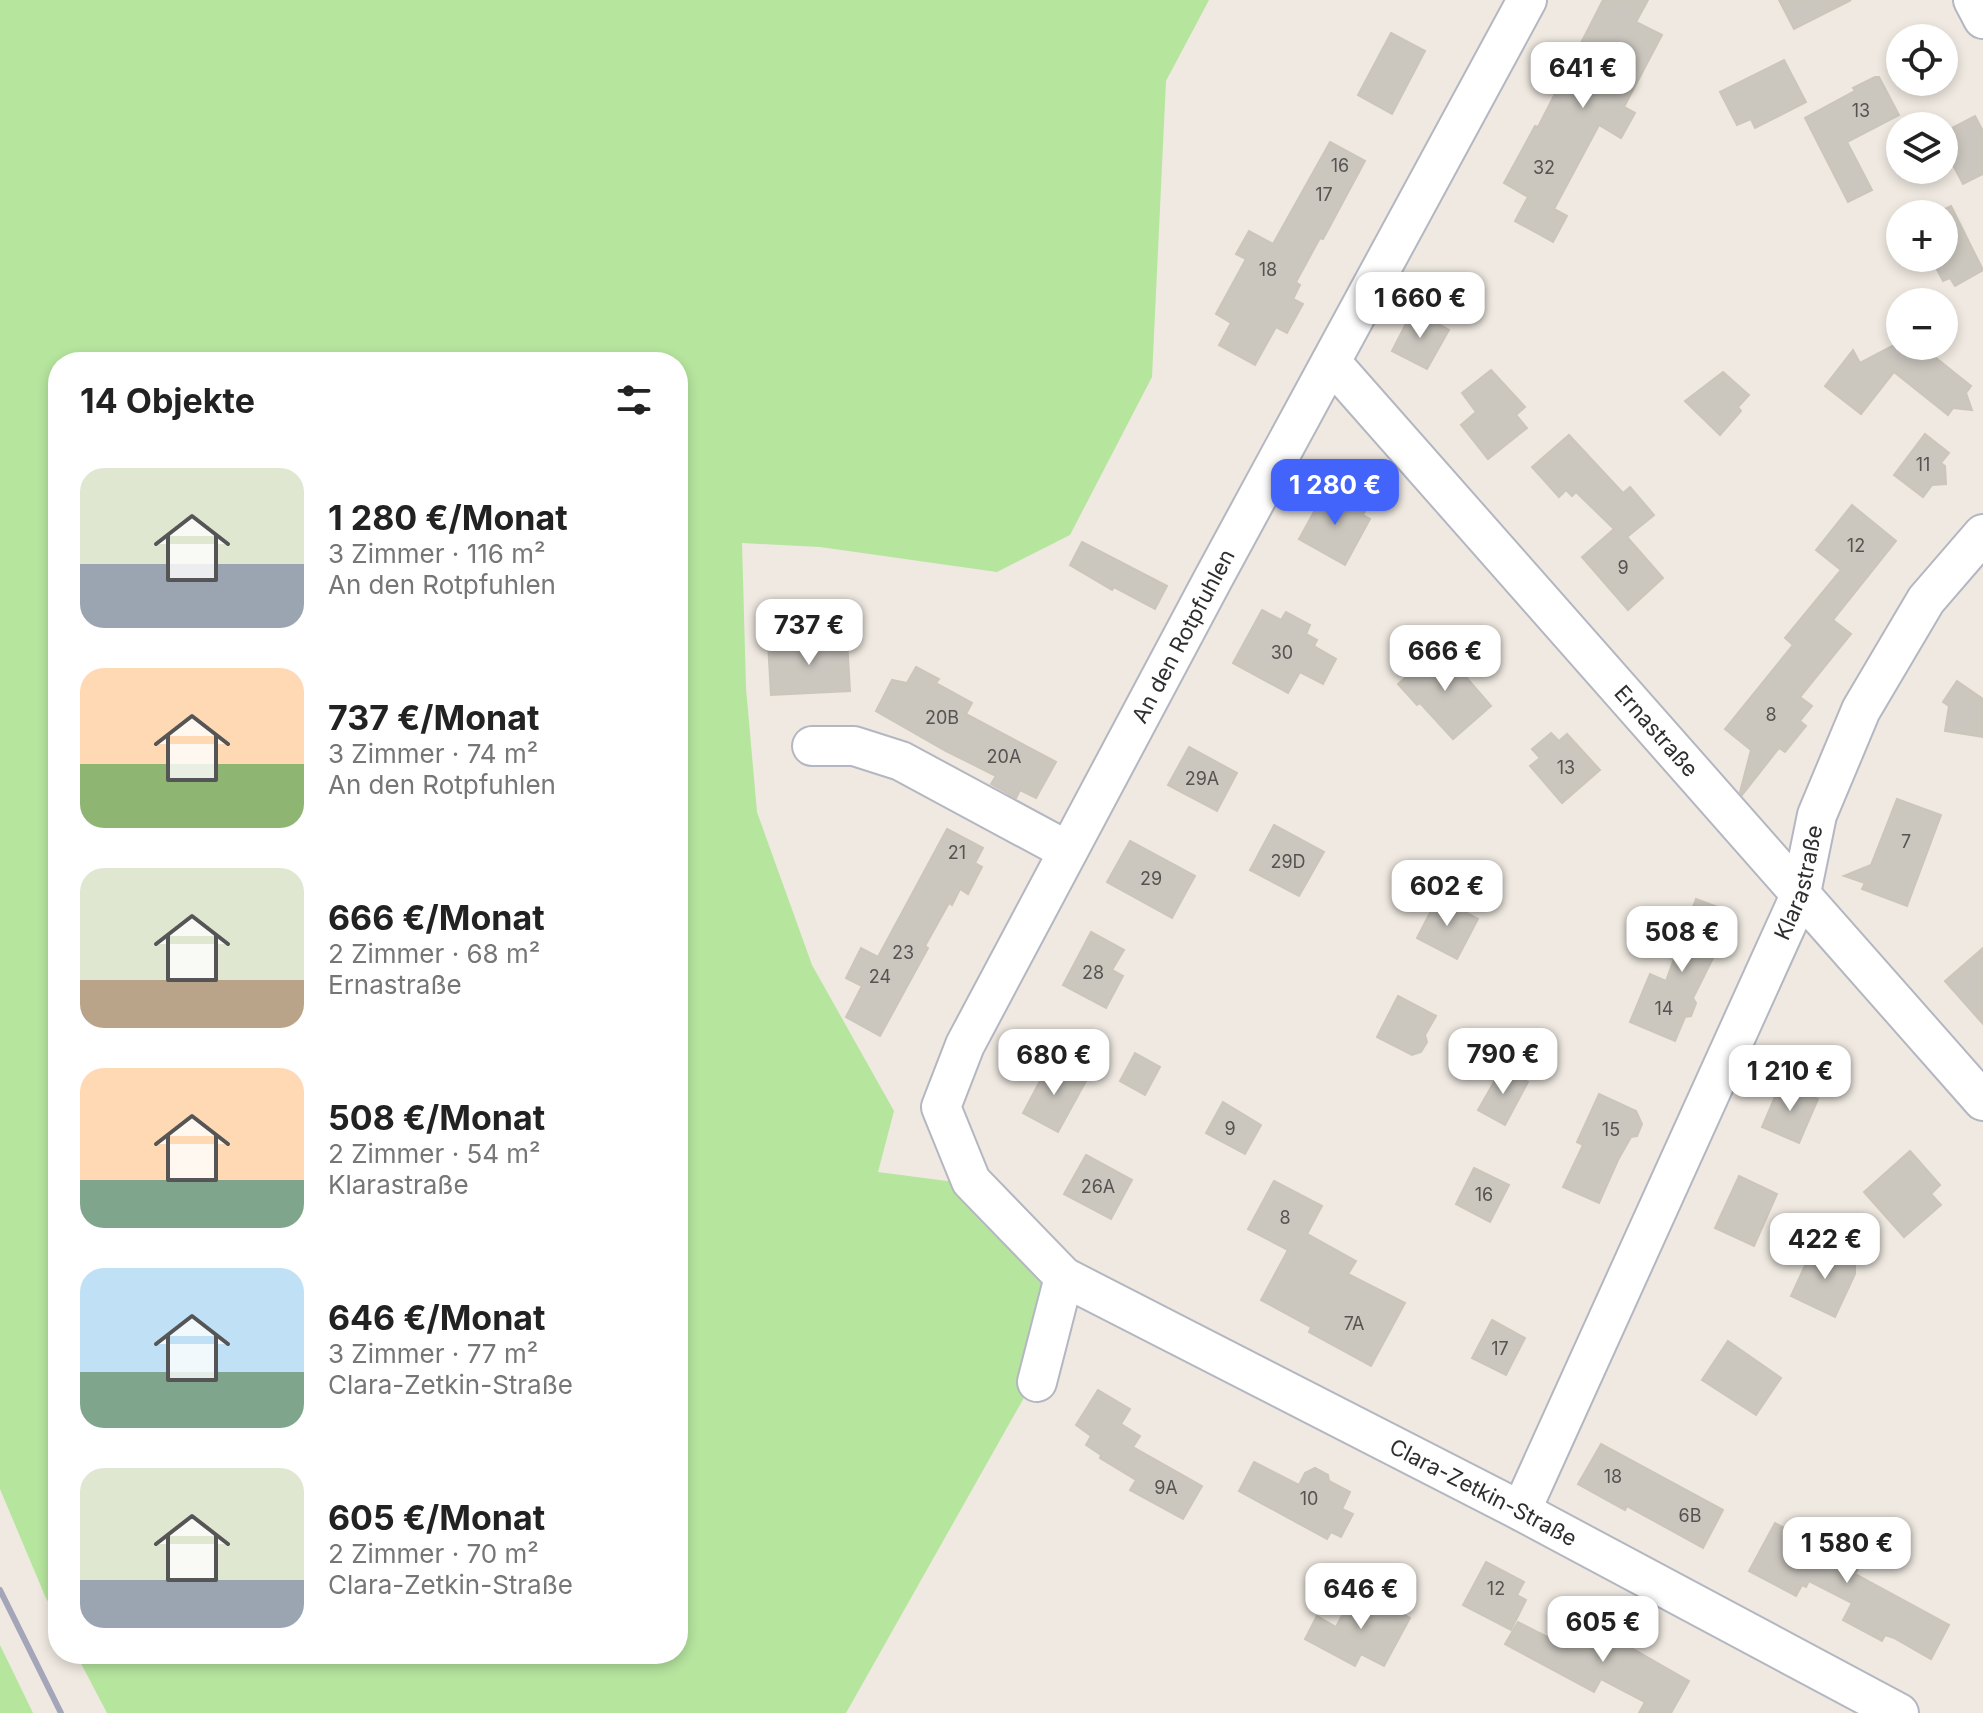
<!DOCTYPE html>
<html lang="de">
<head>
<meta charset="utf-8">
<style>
	:root { --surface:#fff; --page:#f2f2f2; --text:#222; --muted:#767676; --accent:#4264fb }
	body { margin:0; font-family:Inter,sans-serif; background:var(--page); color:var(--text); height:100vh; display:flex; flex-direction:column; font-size:30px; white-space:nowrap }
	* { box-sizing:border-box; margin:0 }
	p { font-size:26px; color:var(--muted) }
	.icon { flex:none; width:44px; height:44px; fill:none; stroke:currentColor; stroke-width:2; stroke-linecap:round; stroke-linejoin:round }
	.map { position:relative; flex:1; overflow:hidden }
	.drawer { position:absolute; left:48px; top:352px; width:640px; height:1312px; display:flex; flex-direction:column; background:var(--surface); border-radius:32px; box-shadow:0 4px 12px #0003 }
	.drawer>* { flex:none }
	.fabs { position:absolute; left:1886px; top:24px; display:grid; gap:16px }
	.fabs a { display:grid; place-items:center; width:72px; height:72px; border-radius:50%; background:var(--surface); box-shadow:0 4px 12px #0003; font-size:40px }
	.price { position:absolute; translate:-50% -68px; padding:0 18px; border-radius:16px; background:#fff; color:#222; font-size:26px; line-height:52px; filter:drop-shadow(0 2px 4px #0008) }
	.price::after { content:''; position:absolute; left:50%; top:48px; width:24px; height:18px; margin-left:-12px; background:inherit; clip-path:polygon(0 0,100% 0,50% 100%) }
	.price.active { background:var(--accent); color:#fff }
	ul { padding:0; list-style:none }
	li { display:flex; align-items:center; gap:24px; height:200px; padding:0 32px }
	li span { display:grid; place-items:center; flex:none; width:224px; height:160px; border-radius:24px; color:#555 }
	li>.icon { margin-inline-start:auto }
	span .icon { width:96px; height:96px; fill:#fffc; stroke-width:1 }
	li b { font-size:34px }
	h2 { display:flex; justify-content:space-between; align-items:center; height:96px; padding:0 32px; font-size:34px }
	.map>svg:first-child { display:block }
	.green { fill:#b6e59e }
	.building { fill:#cbc7bf; stroke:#cbc5ba; stroke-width:2 }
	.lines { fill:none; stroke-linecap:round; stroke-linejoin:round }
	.minor-casing { stroke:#b4b7c1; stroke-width:42 }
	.minor { stroke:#fff; stroke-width:38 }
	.rail { stroke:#a3a6b8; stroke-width:6 }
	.labels { text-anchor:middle; stroke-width:6; stroke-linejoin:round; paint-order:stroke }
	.number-label { font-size:18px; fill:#555452 }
	.street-label { font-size:22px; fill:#2e2e2e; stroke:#fff }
</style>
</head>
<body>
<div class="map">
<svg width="1983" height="1713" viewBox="0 0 1983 1713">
	<rect width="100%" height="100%" fill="#efe9e1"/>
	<g class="green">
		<path d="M0 0H1209L1166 81 1152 377 1070 535 997 572 820 547 742 543 746 688 757 812 812 965 894 1111 878 1172 970 1184 1061 1277 1034 1380 846 1713H107L76 1654H678V362H58V1620L45 1596 0 1489Z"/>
		<path d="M0 1645 33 1713H0Z"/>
	</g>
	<g class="building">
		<path d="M1603 0H1648L1636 22 1662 35 1624 107 1635 113 1621 138 1599 125 1554 209 1567 216 1553 242 1515 221 1528 197 1504 183 1535 126 1538 127Z"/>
		<path d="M1779 0H1851L1794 29Z"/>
		<path d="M1391 33 1425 51 1392 114 1358 95Z"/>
		<path d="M1784 60 1806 102 1755 128 1751 119 1737 125 1720 92Z"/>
		<path d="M1875 77H1879L1899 115 1847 142 1872 190 1848 202 1805 118 1855 91 1853 88Z"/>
		<path d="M1975 116 1983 131V174L1963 184 1944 148V132Z"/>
		<path d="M1330 142 1365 161 1323 239 1320 238 1296 282 1300 285 1293 299 1303 304 1287 333 1276 327 1255 365 1219 345 1231 323 1216 314 1246 259 1236 254 1249 231 1273 244Z"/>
		<path d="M1951 206 1983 270 1955 286 1950 278 1943 281 1931 258H1944V214H1934Z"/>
		<path d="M1413 310 1449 330 1427 369 1392 351Z"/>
		<path d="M1900 342V346H1921L1971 386 1966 393 1972 410 1953 408 1948 415 1894 372 1861 414 1825 386 1853 350 1860 363Z"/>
		<path d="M1491 370 1525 407 1516 415 1527 428 1488 459 1461 425 1476 412 1462 393Z"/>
		<path d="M1723 372 1749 395 1738 407 1741 411 1720 435 1685 401Z"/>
		<path d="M1925 434 1949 453 1941 463 1945 466 1946 484 1932 485 1923 497 1894 475Z"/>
		<path d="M1569 435 1623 493 1630 487 1654 515 1627 537 1663 578 1628 610 1582 557 1614 529 1576 492 1572 496 1566 490 1559 497 1532 467Z"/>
		<path d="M1326 490 1365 511 1363 515 1370 519 1345 565 1299 539Z"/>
		<path d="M1852 505 1896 541 1833 620 1851 634 1800 697 1812 706 1800 721 1806 726 1785 752 1779 748 1742 795 1740 792 1751 750 1725 729 1793 645 1785 638 1841 570 1816 550Z"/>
		<path d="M1082 542 1167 586 1155 609 1114 587 1112 590 1070 565Z"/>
		<path d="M1262 610 1281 620 1286 612 1310 625 1306 634 1317 640 1314 646 1336 659 1323 684 1300 672 1288 693 1233 663Z"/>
		<path d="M847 639 850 691 771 695 768 643Z"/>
		<path d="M1440 647 1491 706 1453 739 1420 703 1417 705 1398 684Z"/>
		<path d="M916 667 939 679 936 683 972 703 966 714 1056 762 1036 798 1020 790 1016 798 991 784 996 776 946 751 876 711 892 680 907 683Z"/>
		<path d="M1957 681 1983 699V737L1945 731 1949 706 1943 702Z"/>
		<path d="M1551 733 1559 741 1567 734 1600 770 1562 803 1530 766 1540 758 1532 749Z"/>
		<path d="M1189 747 1237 773 1217 811 1168 785Z"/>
		<path d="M1897 799 1941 815 1907 906 1862 889 1865 883 1844 876 1871 865Z"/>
		<path d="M1274 825 1324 852 1299 896 1250 870Z"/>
		<path d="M947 829 983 848 975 863 982 867 968 894 960 889 952 905 949 903 925 946 928 948 880 1036 846 1017 862 986 846 978 861 948 878 957Z"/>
		<path d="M1130 841 1195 876 1172 918 1107 882Z"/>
		<path d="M1438 897 1478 919 1457 959 1417 938Z"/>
		<path d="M1696 899 1731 912 1715 954 1693 998 1696 1003 1691 1016 1685 1017 1675 1041 1630 1022 1650 974 1666 981Z"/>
		<path d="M1091 932 1124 950 1112 970 1123 976 1106 1008 1063 985Z"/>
		<path d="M1983 948V1024L1945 981Z"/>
		<path d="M1398 996 1436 1016 1425 1035 1427 1042 1421 1052 1412 1055 1377 1037Z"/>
		<path d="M1135 1053 1160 1067 1145 1095 1120 1081Z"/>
		<path d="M1050 1062 1086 1081 1058 1132 1023 1113Z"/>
		<path d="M1502 1068 1528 1082 1505 1125 1478 1110Z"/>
		<path d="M1781 1083 1818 1099 1799 1143 1762 1127Z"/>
		<path d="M1599 1094 1636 1111 1642 1124 1637 1136 1631 1137 1618 1160 1599 1203 1563 1187 1583 1145 1577 1142Z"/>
		<path d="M1223 1102 1261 1125 1245 1154 1206 1133Z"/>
		<path d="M1910 1151 1940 1185 1931 1194 1941 1205 1904 1237 1864 1192Z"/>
		<path d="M1086 1155 1132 1180 1111 1219 1064 1194Z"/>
		<path d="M1474 1168 1509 1185 1490 1222 1456 1204Z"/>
		<path d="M1739 1176 1777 1194 1754 1246 1715 1228Z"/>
		<path d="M1274 1181 1322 1206 1307 1234 1356 1261 1348 1274 1405 1303 1371 1366 1309 1332 1311 1327 1261 1300 1288 1250 1248 1229Z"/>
		<path d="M1815 1244 1855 1264V1274L1835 1317 1791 1296Z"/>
		<path d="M1492 1320 1525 1338 1506 1375 1472 1358Z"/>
		<path d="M1728 1341 1781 1378 1756 1415 1702 1380Z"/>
		<path d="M1098 1390 1130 1409 1121 1424 1140 1436 1133 1447 1202 1486 1183 1519 1130 1490 1136 1480 1100 1458 1101 1455 1086 1445 1091 1436 1076 1425Z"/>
		<path d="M1601 1444 1723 1510 1703 1548 1627 1506 1625 1510 1578 1484Z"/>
		<path d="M1254 1462 1299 1485 1305 1473 1315 1468 1328 1475 1329 1481 1350 1492 1342 1509 1353 1514 1341 1537 1331 1532 1327 1539 1239 1491Z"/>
		<path d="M1846 1522 1875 1538 1855 1574 1949 1625 1931 1659 1894 1638 1885 1635 1882 1641 1843 1620 1852 1603 1809 1581 1806 1587 1802 1585 1796 1596 1749 1571 1775 1523 1829 1552Z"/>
		<path d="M1486 1562 1524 1582 1517 1595 1526 1600 1511 1630 1463 1605Z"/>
		<path d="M1356 1589 1410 1618 1384 1666 1361 1654 1355 1666 1305 1639 1317 1616 1336 1627Z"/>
		<path d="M1584 1614 1624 1636 1621 1642 1689 1681 1671 1713H1639L1645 1702 1601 1679 1594 1692 1505 1644 1518 1622 1567 1647Z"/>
	</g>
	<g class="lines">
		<defs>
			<g id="minor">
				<path id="s1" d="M1527 0 1213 579 965 1045 941 1107 971 1181 1064 1277 1521 1511 1899 1713"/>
				<path d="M1973 0 1983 19"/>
				<path id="s2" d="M1331 362 1983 1101"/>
				<path d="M812 746H854L901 761 1068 851"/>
				<path d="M1037 1382 1064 1277"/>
				<path id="s3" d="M1521 1511 1801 893 1817 815 1861 710 1926 600 1983 534"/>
			</g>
		</defs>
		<use href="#minor" class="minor-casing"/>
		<use href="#minor" class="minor"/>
		<path class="rail" d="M0 1590 61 1713"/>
	</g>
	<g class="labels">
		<g class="number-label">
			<text x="1861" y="117">13</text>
			<text x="1340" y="172">16</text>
			<text x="1544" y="174">32</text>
			<text x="1324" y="201">17</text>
			<text x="1268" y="276">18</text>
			<text x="1923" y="471">11</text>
			<text x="1856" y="552">12</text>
			<text x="1623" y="574">9</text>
			<text x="1282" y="659">30</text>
			<text x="1771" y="721">8</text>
			<text x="942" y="724">20B</text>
			<text x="1004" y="763">20A</text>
			<text x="1566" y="774">13</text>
			<text x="1202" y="785">29A</text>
			<text x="1906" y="848">7</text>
			<text x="957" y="859">21</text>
			<text x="1288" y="868">29D</text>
			<text x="1151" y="885">29</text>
			<text x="903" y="959">23</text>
			<text x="1093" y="979">28</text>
			<text x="880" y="983">24</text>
			<text x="1664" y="1015">14</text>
			<text x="1230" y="1135">9</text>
			<text x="1611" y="1136">15</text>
			<text x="1098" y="1193">26A</text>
			<text x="1484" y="1201">16</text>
			<text x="1285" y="1224">8</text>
			<text x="1354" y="1330">7A</text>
			<text x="1500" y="1355">17</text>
			<text x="1613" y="1483">18</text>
			<text x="1166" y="1494">9A</text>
			<text x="1309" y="1505">10</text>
			<text x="1690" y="1522">6B</text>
			<text x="1496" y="1595">12</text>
		</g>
		<g class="street-label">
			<text transform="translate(1183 636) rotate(-62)" y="8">An den Rotpfuhlen</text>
			<text dy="8" stroke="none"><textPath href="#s2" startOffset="492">Ernastraße</textPath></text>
			<text dy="8" stroke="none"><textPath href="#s3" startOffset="688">Klarastraße</textPath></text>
			<text dy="8" stroke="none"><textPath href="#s1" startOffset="1938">Clara-Zetkin-Straße</textPath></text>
		</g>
	</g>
</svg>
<div class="fabs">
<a><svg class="icon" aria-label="locate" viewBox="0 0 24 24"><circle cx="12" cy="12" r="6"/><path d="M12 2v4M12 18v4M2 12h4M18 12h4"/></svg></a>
<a><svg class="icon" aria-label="layers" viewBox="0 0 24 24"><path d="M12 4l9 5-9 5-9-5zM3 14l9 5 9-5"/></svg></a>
<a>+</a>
<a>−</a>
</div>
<b class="price" style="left:1583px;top:110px">641 €</b>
<b class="price" style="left:1420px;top:340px">1 660 €</b>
<b class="price active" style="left:1335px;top:527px">1 280 €</b>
<b class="price" style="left:809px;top:667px">737 €</b>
<b class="price" style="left:1445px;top:693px">666 €</b>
<b class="price" style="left:1447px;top:928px">602 €</b>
<b class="price" style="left:1682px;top:974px">508 €</b>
<b class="price" style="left:1503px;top:1096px">790 €</b>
<b class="price" style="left:1054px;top:1097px">680 €</b>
<b class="price" style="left:1790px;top:1113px">1 210 €</b>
<b class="price" style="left:1825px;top:1281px">422 €</b>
<b class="price" style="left:1847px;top:1585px">1 580 €</b>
<b class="price" style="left:1361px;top:1631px">646 €</b>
<b class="price" style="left:1603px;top:1664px">605 €</b>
<section class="drawer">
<h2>14 Objekte<svg class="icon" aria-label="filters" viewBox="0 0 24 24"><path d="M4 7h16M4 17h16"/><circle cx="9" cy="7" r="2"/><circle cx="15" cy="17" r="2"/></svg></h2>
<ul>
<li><span style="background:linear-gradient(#dfe7d0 60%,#9aa5b1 0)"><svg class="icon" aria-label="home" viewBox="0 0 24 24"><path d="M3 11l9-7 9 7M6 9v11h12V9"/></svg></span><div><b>1 280 €/Monat</b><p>3 Zimmer · 116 m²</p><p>An den Rotpfuhlen</p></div></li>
<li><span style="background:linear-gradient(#ffd9b3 60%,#8fb573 0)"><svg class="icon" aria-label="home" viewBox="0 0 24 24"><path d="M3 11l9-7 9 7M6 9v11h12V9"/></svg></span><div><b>737 €/Monat</b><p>3 Zimmer · 74 m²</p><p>An den Rotpfuhlen</p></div></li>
<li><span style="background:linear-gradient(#dfe7d0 70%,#b9a48a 0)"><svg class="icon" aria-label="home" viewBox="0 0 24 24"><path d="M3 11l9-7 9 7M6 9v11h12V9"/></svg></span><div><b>666 €/Monat</b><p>2 Zimmer · 68 m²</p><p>Ernastraße</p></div></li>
<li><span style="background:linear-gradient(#ffd9b3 70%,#7fa58c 0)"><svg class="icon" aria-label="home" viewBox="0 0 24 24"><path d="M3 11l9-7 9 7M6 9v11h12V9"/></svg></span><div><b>508 €/Monat</b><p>2 Zimmer · 54 m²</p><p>Klarastraße</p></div></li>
<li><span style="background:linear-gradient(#bfe0f5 65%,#7fa58c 0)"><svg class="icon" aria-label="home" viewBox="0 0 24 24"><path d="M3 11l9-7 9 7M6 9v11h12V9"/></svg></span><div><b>646 €/Monat</b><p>3 Zimmer · 77 m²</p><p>Clara-Zetkin-Straße</p></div></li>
<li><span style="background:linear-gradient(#dfe7d0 70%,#9aa5b1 0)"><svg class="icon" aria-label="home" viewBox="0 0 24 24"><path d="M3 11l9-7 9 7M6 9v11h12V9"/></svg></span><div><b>605 €/Monat</b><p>2 Zimmer · 70 m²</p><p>Clara-Zetkin-Straße</p></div></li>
</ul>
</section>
</div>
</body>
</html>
